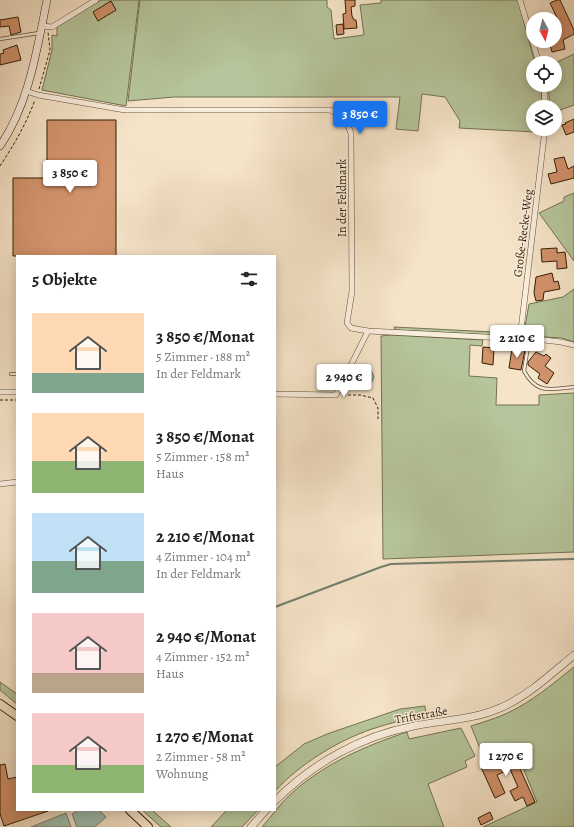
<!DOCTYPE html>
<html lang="de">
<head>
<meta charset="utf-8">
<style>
	:root { --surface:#fff; --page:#f2f2f2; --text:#222; --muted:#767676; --accent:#1a73e8 }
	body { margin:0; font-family:Alegreya,serif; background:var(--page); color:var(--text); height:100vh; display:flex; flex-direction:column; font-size:15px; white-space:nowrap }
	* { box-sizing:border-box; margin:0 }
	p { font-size:13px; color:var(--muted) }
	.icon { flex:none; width:22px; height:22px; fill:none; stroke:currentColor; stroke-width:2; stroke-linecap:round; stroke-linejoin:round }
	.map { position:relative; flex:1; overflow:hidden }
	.sheet { position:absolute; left:16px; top:255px; width:260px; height:556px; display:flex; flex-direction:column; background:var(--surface); border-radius:0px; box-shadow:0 2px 10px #0003 }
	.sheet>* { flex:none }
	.needle { width:26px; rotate:173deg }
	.controls { position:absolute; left:526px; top:12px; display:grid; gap:8px }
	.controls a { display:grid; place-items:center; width:36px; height:36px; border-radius:50%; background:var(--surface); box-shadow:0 2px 10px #0003; font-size:20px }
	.price { position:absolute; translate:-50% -34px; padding:0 9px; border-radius:4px; background:#fff; color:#222; font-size:13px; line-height:26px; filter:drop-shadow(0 1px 2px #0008) }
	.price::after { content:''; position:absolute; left:50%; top:24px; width:12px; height:9px; margin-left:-6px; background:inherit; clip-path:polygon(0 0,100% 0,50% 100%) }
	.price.active { background:var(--accent); color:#fff }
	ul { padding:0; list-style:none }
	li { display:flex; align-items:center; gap:12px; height:100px; padding:0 16px }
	li span { display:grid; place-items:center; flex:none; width:112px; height:80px; border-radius:0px; color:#555 }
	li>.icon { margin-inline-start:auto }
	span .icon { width:48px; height:48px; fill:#fffc; stroke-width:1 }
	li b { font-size:17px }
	h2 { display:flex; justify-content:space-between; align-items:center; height:48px; padding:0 16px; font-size:17px }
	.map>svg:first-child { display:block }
	.green { fill:#b6c59b; stroke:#747250 }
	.water { fill:#9dbfb2; stroke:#727f6d }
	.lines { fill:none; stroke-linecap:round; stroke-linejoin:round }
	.stream { stroke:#727f6d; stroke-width:2 }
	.building { fill:#d2936c; stroke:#311e06 }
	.service-casing { stroke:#625037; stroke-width:4 }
	.minor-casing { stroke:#625037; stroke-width:6 }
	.tertiary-casing { stroke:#625037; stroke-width:8 }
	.secondary-casing { stroke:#311e06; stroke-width:8 }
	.primary-casing { stroke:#311e06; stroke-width:10 }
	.path { stroke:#311e06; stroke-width:1; stroke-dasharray:3 2; stroke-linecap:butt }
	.service { stroke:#f9eddc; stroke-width:2.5 }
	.minor { stroke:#f9eddc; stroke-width:5 }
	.tertiary { stroke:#f9eddc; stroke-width:7 }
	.secondary { stroke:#f9eddc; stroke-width:7 }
	.primary { stroke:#f6e4c9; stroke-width:8 }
	.labels { text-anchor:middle; stroke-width:3; stroke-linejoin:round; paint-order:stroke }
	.street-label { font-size:12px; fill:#311e06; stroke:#f9eddc }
</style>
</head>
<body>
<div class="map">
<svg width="574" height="827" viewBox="0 0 574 827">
	<rect width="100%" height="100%" fill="#f6e4c9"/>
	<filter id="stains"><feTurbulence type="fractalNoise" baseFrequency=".005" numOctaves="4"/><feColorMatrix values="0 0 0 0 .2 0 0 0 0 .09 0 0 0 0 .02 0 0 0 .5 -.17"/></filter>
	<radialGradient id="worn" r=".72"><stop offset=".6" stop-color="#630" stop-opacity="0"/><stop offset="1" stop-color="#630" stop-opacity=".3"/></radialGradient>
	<g class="green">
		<path d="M101 0H139L126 106 42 90 52 50V35L57 36V27Z"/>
		<path d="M140 0H327V7L331 10 334 39 364 35 360 5 381 3V0H518L535 63H533V85H541L543 107H533V129H538L535 132 459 128 460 121 445 97 422 94 418 131 396 129 400 97H174L128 101Z"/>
		<path d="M574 54V105L555 112V107H550L548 85H555V63Z"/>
		<path d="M574 193V261L539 213 564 201V197Z"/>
		<path d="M574 289V342L562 338 530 336 525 327 529 304 563 297Z"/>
		<path d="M394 327 513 333 511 336 395 330Z"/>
		<path d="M391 335 483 340 482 346 470 345 469 376 497 378 496 405H539V395L574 393V552L383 559 381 336Z"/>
		<path d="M574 667V827H483L537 802 513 743 483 756 471 726C487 721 504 716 519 707 539 696 556 681 574 667Z"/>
		<path d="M0 682 17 694V704L0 690Z"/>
		<path d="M425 706 426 714C408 719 390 723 372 729 337 741 300 764 275 791V767L304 744 327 734 400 709Z"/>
		<path d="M461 728 475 756 465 761 467 767 428 784 444 827H262C272 816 281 802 293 792 326 763 365 746 407 732L409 739Z"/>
		<path d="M142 810H152L171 827H161Z"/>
		<path d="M227 810H258L242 827H211Z"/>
	</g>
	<g class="water">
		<path d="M364 367 372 372 374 377 372 382 366 383 358 379 357 377 362 368Z"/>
		<path d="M78 810H99L106 817 95 827H77L72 814Z"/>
		<path d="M66 813 71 827H31Z"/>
	</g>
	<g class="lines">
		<path class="stream" d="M275 607 381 567 391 564 574 559"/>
	</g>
	<g class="building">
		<path d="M345 0H355V6L351 7 352 16 354 20H356L357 28 344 29 343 14 346 13Z"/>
		<path d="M557 0H560L574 30V34L563 40 565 49 552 52 549 41H555V28L561 26 550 3Z"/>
		<path d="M111 1 116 10 98 21 93 12Z"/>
		<path d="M18 17 21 32 11 35 9 26 0 27V20Z"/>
		<path d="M343 24 344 34 337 35 336 25Z"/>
		<path d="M17 45 21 60 0 65V54L4 53 3 50Z"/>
		<path d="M574 119V132L566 135 562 125 566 124 565 123Z"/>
		<path d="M47 120H116V256H13V178H47Z"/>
		<path d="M564 157 568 169 574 166V178L551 184 548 174 557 172 554 159Z"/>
		<path d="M557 248V253L565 252 567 268 557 269V261L542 262 541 249Z"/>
		<path d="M552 273 554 282 558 281 560 289 544 292 543 300 536 301 534 293 536 277Z"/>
		<path d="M483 347 494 348 493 365 482 363Z"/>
		<path d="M512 348 525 350 521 370 509 368Z"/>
		<path d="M536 352 544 356 546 354 551 358 545 366 554 373 547 384 538 378 540 374 528 365V362Z"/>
		<path d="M512 751 535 802 527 806 523 797 515 801 510 791 518 787 510 769 497 775 505 793 495 798 480 765 488 761 486 757 493 753 495 759Z"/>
		<path d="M5 764 8 779 17 777V810L48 811 4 826 0 814V765Z"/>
		<path d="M490 812 493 819 481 825 478 818Z"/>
	</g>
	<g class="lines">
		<defs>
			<g id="service">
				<path d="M0 39 39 33"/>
				<path d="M529 340 524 371C537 395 551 389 574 387"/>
				<path d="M11 374H17"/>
			</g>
			<g id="minor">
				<path d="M520 0 539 63"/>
				<path d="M42 26 52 27 96 0"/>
				<path d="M544 85 545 107"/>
				<path d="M26 91 38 95 125 110H330L345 119 351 133 352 291 347 323 351 328 368 331 544 340 561 342 574 345"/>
				<path d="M520 338 545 129"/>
				<path d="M0 392H17"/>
				<path d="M275 394 336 395 368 331"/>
				<path d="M0 484 17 482"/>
			</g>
			<g id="tertiary">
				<path d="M275 801C313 763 361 736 414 726 443 720 473 720 500 708 528 696 551 674 574 655"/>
				<path d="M251 827 266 810"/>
			</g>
			<path id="secondary" d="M0 146C29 104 37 49 47 0"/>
			<g id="primary">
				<path d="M0 704 17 716"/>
				<path d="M130 810 148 827"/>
			</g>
		</defs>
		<use href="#service" class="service-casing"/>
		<use href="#minor" class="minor-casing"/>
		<use href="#tertiary" class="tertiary-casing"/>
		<use href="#secondary" class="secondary-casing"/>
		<use href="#primary" class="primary-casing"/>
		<g class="path">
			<path d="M39 89 50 50 48 32"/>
			<path d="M0 166C14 145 26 124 35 100"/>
			<path d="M343 395H360L373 398 378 408V419"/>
			<path d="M0 400H17"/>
		</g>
		<use href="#service" class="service"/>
		<use href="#minor" class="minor"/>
		<use href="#tertiary" class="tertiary"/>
		<use href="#secondary" class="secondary"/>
		<use href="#primary" class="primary"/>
	</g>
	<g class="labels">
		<g class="street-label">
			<text transform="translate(342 198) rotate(-90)" y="4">In der Feldmark</text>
			<text transform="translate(523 233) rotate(-83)" y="4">Große-Recke-Weg</text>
			<text transform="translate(421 715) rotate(-10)" y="4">Triftstraße</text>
		</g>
	</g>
	<rect width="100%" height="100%" filter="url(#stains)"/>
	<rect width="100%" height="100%" fill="url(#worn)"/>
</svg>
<div class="controls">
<a><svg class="needle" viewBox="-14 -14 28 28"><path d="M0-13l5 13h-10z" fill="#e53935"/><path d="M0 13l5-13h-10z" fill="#767676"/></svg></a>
<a><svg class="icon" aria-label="locate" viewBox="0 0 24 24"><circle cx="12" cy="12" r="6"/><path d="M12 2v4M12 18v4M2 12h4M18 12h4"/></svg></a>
<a><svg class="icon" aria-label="layers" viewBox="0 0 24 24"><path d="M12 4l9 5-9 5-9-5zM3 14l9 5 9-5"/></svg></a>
</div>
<b class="price active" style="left:360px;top:135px">3 850 €</b>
<b class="price" style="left:70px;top:194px">3 850 €</b>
<b class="price" style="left:517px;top:359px">2 210 €</b>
<b class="price" style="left:344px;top:398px">2 940 €</b>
<b class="price" style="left:506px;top:777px">1 270 €</b>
<section class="sheet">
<h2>5 Objekte<svg class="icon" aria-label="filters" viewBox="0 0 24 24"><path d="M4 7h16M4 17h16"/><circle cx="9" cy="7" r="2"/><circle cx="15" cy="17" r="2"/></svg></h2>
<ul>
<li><span style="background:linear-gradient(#ffd9b3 75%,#7fa58c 0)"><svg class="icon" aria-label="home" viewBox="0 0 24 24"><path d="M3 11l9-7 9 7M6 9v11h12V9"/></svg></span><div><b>3 850 €/Monat</b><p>5 Zimmer · 188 m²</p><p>In der Feldmark</p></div></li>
<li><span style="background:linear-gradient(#ffd9b3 60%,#8fb573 0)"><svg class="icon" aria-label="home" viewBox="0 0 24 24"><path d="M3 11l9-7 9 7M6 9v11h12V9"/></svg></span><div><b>3 850 €/Monat</b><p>5 Zimmer · 158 m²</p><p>Haus</p></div></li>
<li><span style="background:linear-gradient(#bfe0f5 60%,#7fa58c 0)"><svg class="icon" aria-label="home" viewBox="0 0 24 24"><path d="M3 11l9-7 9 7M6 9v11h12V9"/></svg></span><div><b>2 210 €/Monat</b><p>4 Zimmer · 104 m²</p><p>In der Feldmark</p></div></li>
<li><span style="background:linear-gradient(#f6c9c9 75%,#b9a48a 0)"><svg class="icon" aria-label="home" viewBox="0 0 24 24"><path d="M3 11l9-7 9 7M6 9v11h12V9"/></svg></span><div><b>2 940 €/Monat</b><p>4 Zimmer · 152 m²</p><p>Haus</p></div></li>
<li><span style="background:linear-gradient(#f6c9c9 65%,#8fb573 0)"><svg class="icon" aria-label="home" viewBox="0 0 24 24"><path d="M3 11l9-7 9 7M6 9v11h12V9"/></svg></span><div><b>1 270 €/Monat</b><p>2 Zimmer · 58 m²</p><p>Wohnung</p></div></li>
</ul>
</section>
</div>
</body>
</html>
